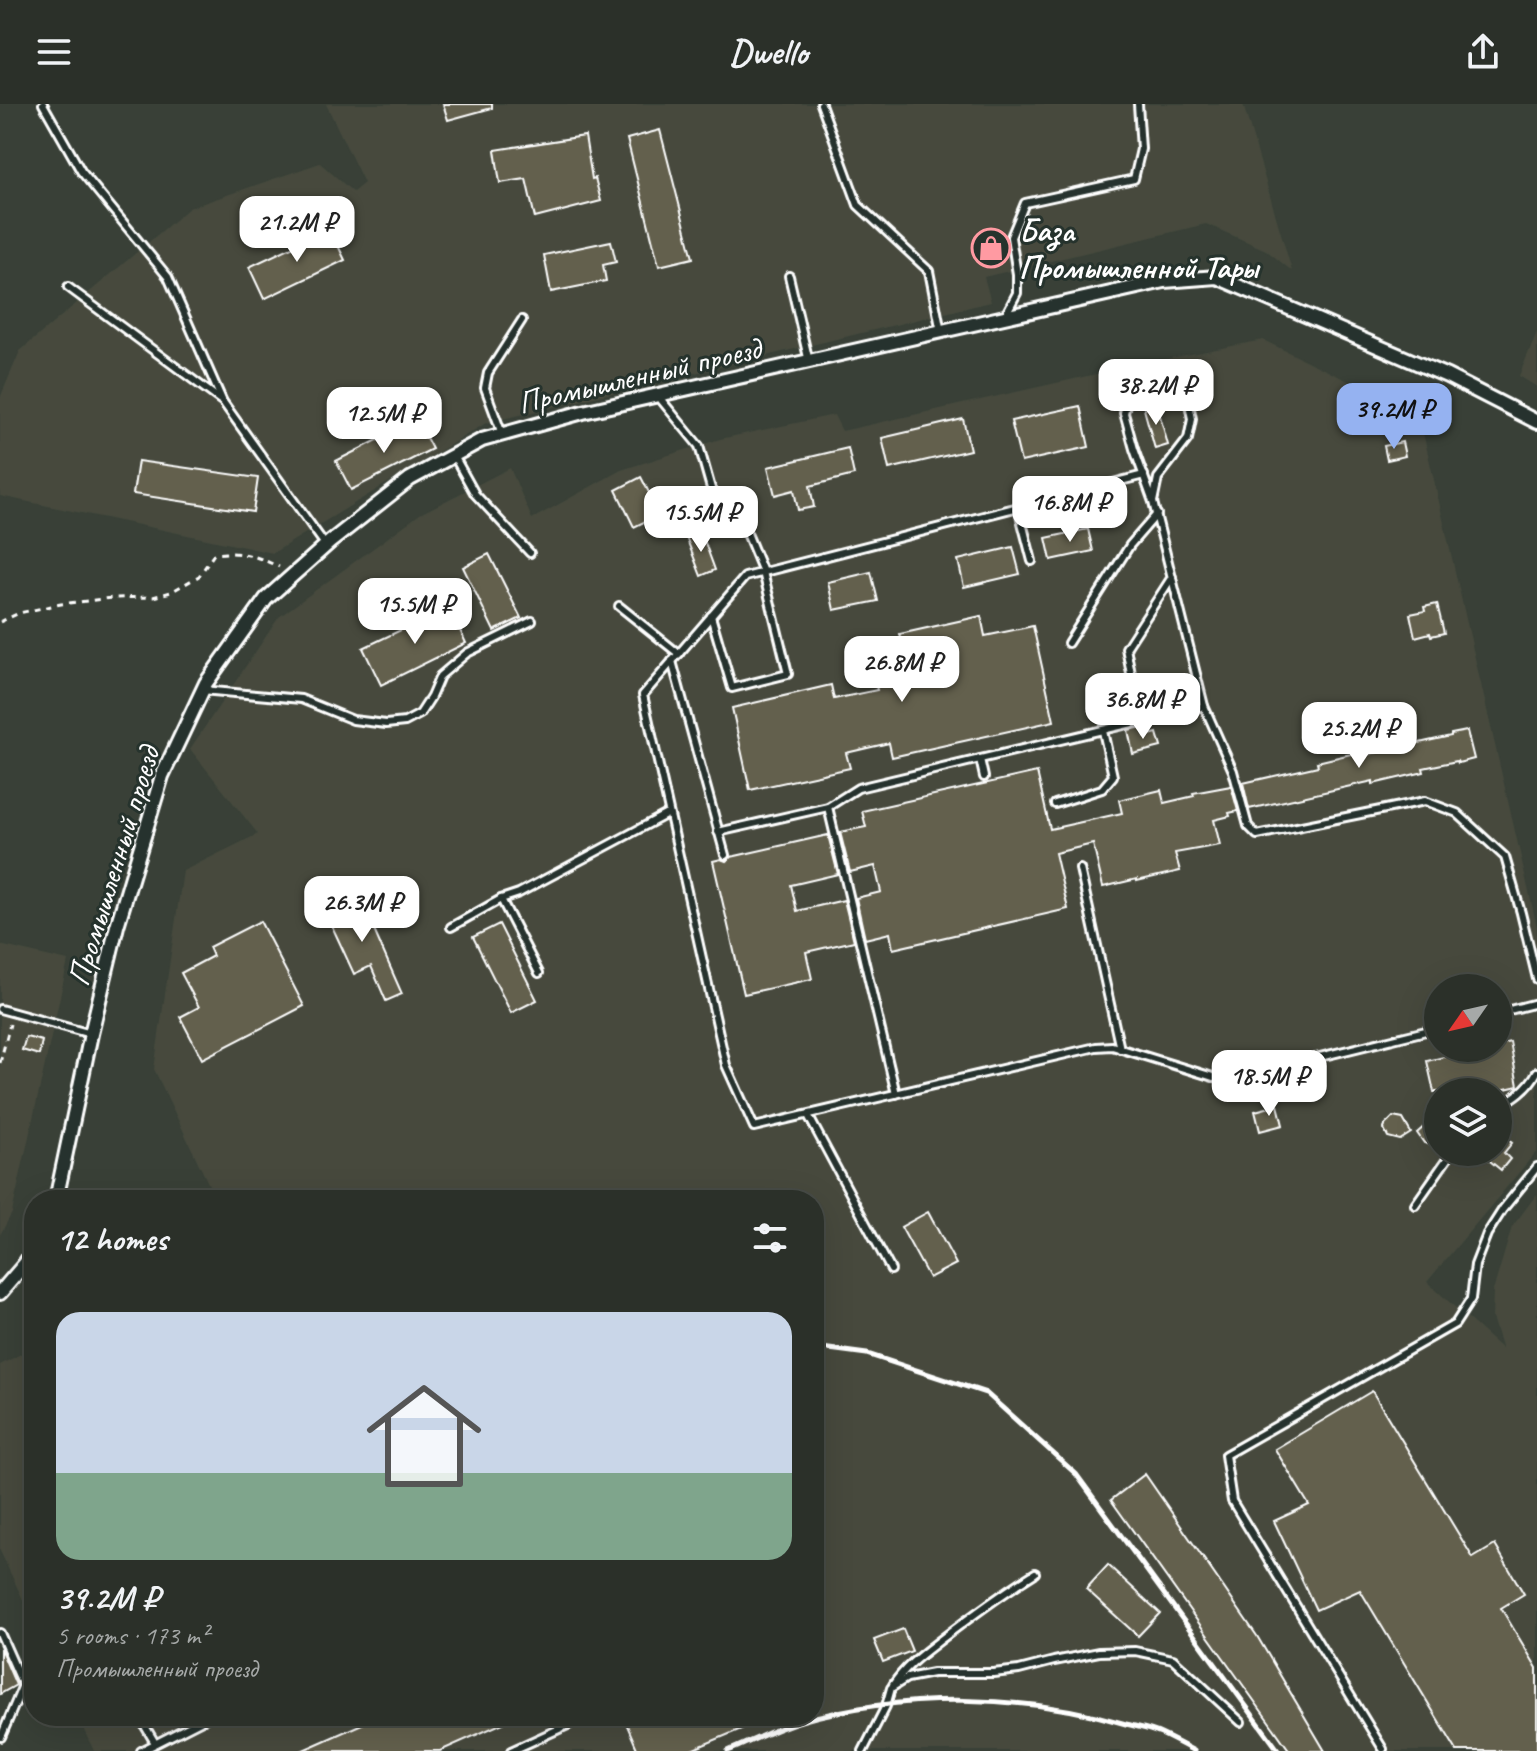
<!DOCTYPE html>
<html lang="en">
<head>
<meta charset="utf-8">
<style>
	:root { --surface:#2b3029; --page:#333831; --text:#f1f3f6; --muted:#a6a9a8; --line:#474b46; --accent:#95b2f1 }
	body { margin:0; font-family:Caveat,sans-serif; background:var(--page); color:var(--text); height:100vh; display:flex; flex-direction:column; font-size:30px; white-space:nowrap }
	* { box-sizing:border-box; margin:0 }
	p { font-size:26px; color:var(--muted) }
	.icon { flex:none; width:44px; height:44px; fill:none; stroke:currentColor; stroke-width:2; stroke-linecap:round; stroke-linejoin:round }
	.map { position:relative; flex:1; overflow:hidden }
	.side { position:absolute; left:24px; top:1086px; width:800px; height:536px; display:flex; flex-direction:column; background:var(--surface); border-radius:32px; box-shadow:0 8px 32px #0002,0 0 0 2px var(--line) }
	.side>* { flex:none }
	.needle { width:52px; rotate:236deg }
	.tools { position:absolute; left:1424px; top:870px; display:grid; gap:16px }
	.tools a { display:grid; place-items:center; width:88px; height:88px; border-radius:50%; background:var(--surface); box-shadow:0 8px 32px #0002,0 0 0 2px var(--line); font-size:40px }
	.price { position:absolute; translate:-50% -68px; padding:0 18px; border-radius:16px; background:#fff; color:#222; font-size:26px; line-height:52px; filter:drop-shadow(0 2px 4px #0008) }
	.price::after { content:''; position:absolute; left:50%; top:48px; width:24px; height:18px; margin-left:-12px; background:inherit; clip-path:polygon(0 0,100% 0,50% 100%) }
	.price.on { background:var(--accent); color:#111 }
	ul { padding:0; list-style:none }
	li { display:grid; align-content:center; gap:16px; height:424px; padding:0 32px }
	li span { display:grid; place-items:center; height:248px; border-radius:24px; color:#555 }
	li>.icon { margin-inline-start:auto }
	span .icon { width:144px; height:144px; fill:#fffc; stroke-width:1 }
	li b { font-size:34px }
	h2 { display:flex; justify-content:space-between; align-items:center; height:96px; padding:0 32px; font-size:34px }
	header { display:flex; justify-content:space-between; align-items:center; height:104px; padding:0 32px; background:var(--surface); font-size:36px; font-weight:700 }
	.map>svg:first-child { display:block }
	.built { fill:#464a3e; fill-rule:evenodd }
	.building { fill:#64604d; stroke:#fff; stroke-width:2 }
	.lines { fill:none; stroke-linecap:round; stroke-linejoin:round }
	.service-casing { stroke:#fff; stroke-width:12 }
	.minor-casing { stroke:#fff; stroke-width:18 }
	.path { stroke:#fff; stroke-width:3; stroke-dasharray:6 6; stroke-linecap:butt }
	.service { stroke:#26332d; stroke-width:6 }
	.minor { stroke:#26332d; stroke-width:12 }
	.rail { stroke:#fff; stroke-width:5 }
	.labels { text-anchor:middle; stroke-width:6; stroke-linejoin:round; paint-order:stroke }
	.poi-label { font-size:32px; font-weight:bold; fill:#fff; stroke:#26332d; text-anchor:start }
	.street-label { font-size:32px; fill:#fff; stroke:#26332d }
</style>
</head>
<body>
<header><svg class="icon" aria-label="menu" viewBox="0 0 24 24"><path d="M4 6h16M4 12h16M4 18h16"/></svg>Dwello<svg class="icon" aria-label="share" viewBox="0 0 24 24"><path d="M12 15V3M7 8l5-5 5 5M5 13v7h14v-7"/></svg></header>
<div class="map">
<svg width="1537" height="1647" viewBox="0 0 1537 1647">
	<rect width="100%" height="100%" fill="#394037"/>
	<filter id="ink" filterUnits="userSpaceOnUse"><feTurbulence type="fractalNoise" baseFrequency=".0125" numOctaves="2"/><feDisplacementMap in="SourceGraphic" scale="16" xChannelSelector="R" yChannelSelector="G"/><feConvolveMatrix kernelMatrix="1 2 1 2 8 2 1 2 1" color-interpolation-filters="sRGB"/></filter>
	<g filter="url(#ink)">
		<g class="built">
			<path d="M326 0H1243L1292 167 1266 146 1206 120 984 173 991 198 486 319 273 449 0 392V294L20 247 189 104 320 59 353 88 364 79Z"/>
			<path d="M1537 228V283L1519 272Z"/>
			<path d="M1263 236 1419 311 1537 823V1047L1427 1178 1502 1245 1492 1214 1493 1187 1512 1123 1537 1090V1647H94L77 1612H814V1096H216L154 965 183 767 258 730 190 645 279 513 420 410 510 364 532 415 621 366 720 335 834 311 842 327 1150 258ZM1438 884H1498V944H1438ZM1438 988H1498V1048H1438Z"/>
			<path d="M0 841 68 857 12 1109 0 1131Z"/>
			<path d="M34 1243V1519L0 1447V1261Z"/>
		</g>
		<g class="building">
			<path d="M443 0H492V4L448 16Z"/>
			<path d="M660 26 693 154 659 162 627 35Z"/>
			<path d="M585 32 592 75 595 74 601 97 535 114 526 75 500 79 495 46Z"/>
			<path d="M330 125 345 156 264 195 249 163Z"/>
			<path d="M611 137 616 158 603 161 606 177 551 188 544 151Z"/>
			<path d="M1157 301 1168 341 1155 345 1144 305Z"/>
			<path d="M1080 302 1089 343 1021 358 1011 317Z"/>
			<path d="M963 315 970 346 889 365 882 334Z"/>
			<path d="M417 316 432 345 351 386 336 357Z"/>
			<path d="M1402 338 1405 352 1387 356 1384 342Z"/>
			<path d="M848 344 854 371 810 382 814 403 798 406 794 386 775 391 768 363Z"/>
			<path d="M138 357 258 374 253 408 133 390Z"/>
			<path d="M641 373 660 410 634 423 616 386Z"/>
			<path d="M1088 425 1093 447 1051 456 1046 434Z"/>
			<path d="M701 428 715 466 701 472 686 433Z"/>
			<path d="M1013 443 1020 470 964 483 958 456Z"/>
			<path d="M489 450 521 514 494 527 463 463Z"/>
			<path d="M871 468 878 497 834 506 828 478Z"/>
			<path d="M1437 500 1444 529 1431 532 1430 529 1415 533 1410 510 1425 507 1424 503Z"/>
			<path d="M449 503 466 539 381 581 363 544Z"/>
			<path d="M981 512 985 532 1033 522 1054 617 892 653 889 639 846 649 850 664 750 686 732 604 831 581 834 595 877 586 871 560 905 552 900 530Z"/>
			<path d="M1173 581 1177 597 1139 606 1140 611 1125 614 1120 593Z"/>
			<path d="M1143 623 1145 632 1157 629 1161 643 1133 650 1128 626Z"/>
			<path d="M1467 627 1474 655 1458 659 1457 657 1423 664 1424 668 1373 680V677L1249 705 1243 679 1318 662 1317 658 1368 646 1369 650 1451 632V630Z"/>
			<path d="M1037 668 1050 725 1122 709 1119 696 1161 686 1164 699 1194 692 1193 689 1231 682 1238 707 1229 709 1230 712 1214 716 1220 741 1175 749 1180 767 1137 777V775L1103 783 1093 740 1055 749 1068 805 893 845 890 829 865 835 856 794 881 788 875 762 850 768 840 728 866 723 862 707Z"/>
			<path d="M828 731 838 770 791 781 797 807 844 796 854 837 806 848 812 875 744 890 713 757 721 755 726 757 731 753Z"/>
			<path d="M359 792 402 890 386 897 371 862 354 870 325 807Z"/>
			<path d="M260 817 304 902 202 955 180 913 199 903 181 869 213 852 209 843Z"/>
			<path d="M499 820 537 896 511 909 473 833Z"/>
			<path d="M26 933 42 937 39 951 22 946Z"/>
			<path d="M1510 938 1518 982 1492 988H1434L1427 957 1483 944H1498V941Z"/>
			<path d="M1278 1001 1283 1021 1260 1027 1255 1007Z"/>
			<path d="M1393 1013 1403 1015 1411 1029 1400 1036 1388 1033 1384 1025 1385 1021Z"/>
			<path d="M1438 1018V1044L1424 1039 1417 1029 1426 1021Z"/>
			<path d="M1498 1027 1512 1039 1504 1049 1510 1055 1501 1066 1479 1048H1498Z"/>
			<path d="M928 1108 956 1160 929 1174 901 1123Z"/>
			<path d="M1372 1287 1473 1454 1495 1441 1524 1490 1501 1504 1537 1564V1647H1457L1360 1486 1316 1506 1274 1417 1309 1401 1275 1345Z"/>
			<path d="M1145 1370 1257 1532 1325 1647H1290L1111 1396Z"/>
			<path d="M1108 1461 1160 1509 1138 1532 1086 1485Z"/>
			<path d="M903 1525 912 1547 883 1558 874 1536Z"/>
			<path d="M0 1544 16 1581 0 1590Z"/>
			<path d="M380 1612H519L440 1647H301Z"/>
			<path d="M623 1612H772L689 1647H638Z"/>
		</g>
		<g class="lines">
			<defs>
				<g id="service">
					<path d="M43 0 81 67 168 173 222 296"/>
					<path d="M821 0 858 101 929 167 941 228"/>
					<path d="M789 172 809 258"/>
					<path d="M68 183 223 298 326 442"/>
					<path d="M1006 210 1017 189V170L1011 133 1025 99 1134 75 1141 45 1138 0"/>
					<path d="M658 292 699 342 712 388 744 422 763 468 788 570 732 584 711 512"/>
					<path d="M502 330 485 284 488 269 522 216"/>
					<path d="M454 352 475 390 530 449"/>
					<path d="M1144 371 745 473 643 591 726 961 754 1023 1096 943 1112 942 1213 973H1238L1438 924"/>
					<path d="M1153 398 1158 374 1188 335 1192 315 1187 289 1178 277 1160 276 1139 283 1127 296 1124 309 1134 345 1153 398 1204 602 1233 667 1248 722 1257 731 1425 697 1457 709 1505 753 1521 809 1537 875"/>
					<path d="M1018 403 1032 457"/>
					<path d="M619 502 679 550"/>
					<path d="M1068 539 1130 441 1157 410"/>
					<path d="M672 557 725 751"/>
					<path d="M1132 575 1126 544 1172 473"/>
					<path d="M202 586 301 595 353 616 386 620 405 618 420 610 431 593 440 572 467 549 532 517"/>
					<path d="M980 655 984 673"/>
					<path d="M1055 700 1102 685 1113 672 1103 627"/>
					<path d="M828 703 896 990"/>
					<path d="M718 728 828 703 858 684 1204 602"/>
					<path d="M1080 765 1120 945"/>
					<path d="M501 795 539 869"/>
					<path d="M451 823 501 795 519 789 669 709"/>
					<path d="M0 905 91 930"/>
					<path d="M1498 909 1537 899"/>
					<path d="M1498 1003C1514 994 1528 985 1537 968"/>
					<path d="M808 1011 891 1166"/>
					<path d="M413 1096 440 1093 444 1096"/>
					<path d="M1415 1101 1452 1048"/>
					<path d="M0 1529 23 1581 1 1633"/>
					<path d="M893 1581C906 1561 925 1548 943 1534 973 1511 1003 1489 1035 1469"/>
					<path d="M139 1612 155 1639"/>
					<path d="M1383 1645 1232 1397 1225 1351 1455 1220 1471 1195 1475 1161 1487 1130 1503 1105 1537 1063"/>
					<path d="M141 1647 210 1612"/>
					<path d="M511 1647 570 1620 576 1612"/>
					<path d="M863 1647 886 1602 891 1584 907 1574 933 1569H993L1019 1566 1054 1557 1099 1548 1135 1547 1173 1555 1241 1618"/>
				</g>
				<g id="minor">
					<path d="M56 1096 91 930 117 822 162 672 206 579 266 495 330 438 410 375 482 336 583 308 1164 177 1217 173 1447 272 1537 318"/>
					<path d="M0 1189 24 1161 34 1146"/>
				</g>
			</defs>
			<use href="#service" class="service-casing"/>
			<use href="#minor" class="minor-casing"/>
			<g class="path">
				<path d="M0 518 19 509 61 500 112 494 153 493 171 488 199 472 214 450C241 447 255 451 279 463"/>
				<path d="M0 959 10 920"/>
			</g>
			<use href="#service" class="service"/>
			<use href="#minor" class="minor"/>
			<g class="rail">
				<path d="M814 1243 867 1250 986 1289 1076 1370 1279 1647"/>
				<path d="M728 1647C752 1637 776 1624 801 1617 904 1588 1024 1590 1126 1620 1138 1623 1150 1625 1161 1630 1172 1635 1183 1641 1194 1647"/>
			</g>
		</g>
	</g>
	<defs>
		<symbol id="shop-ring" viewBox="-11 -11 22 22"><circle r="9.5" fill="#26332d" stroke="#ff9aa2" stroke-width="1.5"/><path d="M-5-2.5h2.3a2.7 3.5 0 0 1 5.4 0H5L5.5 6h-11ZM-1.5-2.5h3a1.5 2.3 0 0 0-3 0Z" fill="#ff9aa2"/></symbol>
	</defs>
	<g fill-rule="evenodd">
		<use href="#shop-ring" x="969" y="122" width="44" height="44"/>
	</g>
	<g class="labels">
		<g class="poi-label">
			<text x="1019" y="137">База<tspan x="1019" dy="37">Промышленной Тары</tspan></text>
		</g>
		<g class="street-label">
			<text transform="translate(639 271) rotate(-13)" y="11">Промышленный проезд</text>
			<text transform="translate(113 762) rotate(-73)" y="11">Промышленный проезд</text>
		</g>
	</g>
</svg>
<div class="tools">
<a><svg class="needle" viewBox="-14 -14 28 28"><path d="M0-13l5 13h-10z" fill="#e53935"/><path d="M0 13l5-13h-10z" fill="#a6a9a8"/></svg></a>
<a><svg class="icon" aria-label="layers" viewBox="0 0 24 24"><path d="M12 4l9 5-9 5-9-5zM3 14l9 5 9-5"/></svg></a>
</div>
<b class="price" style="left:297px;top:160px">21.2M ₽</b>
<b class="price" style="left:1156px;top:323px">38.2M ₽</b>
<b class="price on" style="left:1394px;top:347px">39.2M ₽</b>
<b class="price" style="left:384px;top:351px">12.5M ₽</b>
<b class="price" style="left:1070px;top:440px">16.8M ₽</b>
<b class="price" style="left:701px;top:450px">15.5M ₽</b>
<b class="price" style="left:415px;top:542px">15.5M ₽</b>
<b class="price" style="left:902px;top:600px">26.8M ₽</b>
<b class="price" style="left:1143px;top:637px">36.8M ₽</b>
<b class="price" style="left:1359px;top:666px">25.2M ₽</b>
<b class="price" style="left:362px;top:840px">26.3M ₽</b>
<b class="price" style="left:1269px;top:1014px">18.5M ₽</b>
<section class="side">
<h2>12 homes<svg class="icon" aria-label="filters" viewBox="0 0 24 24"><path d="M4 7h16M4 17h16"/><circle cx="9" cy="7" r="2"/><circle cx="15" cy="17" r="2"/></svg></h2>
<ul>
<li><span style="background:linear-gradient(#c9d6e8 65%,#7fa58c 0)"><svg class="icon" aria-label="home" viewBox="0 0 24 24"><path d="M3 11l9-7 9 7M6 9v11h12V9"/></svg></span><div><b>39.2M ₽</b><p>5 rooms · 173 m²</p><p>Промышленный проезд</p></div></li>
</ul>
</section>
</div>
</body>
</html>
